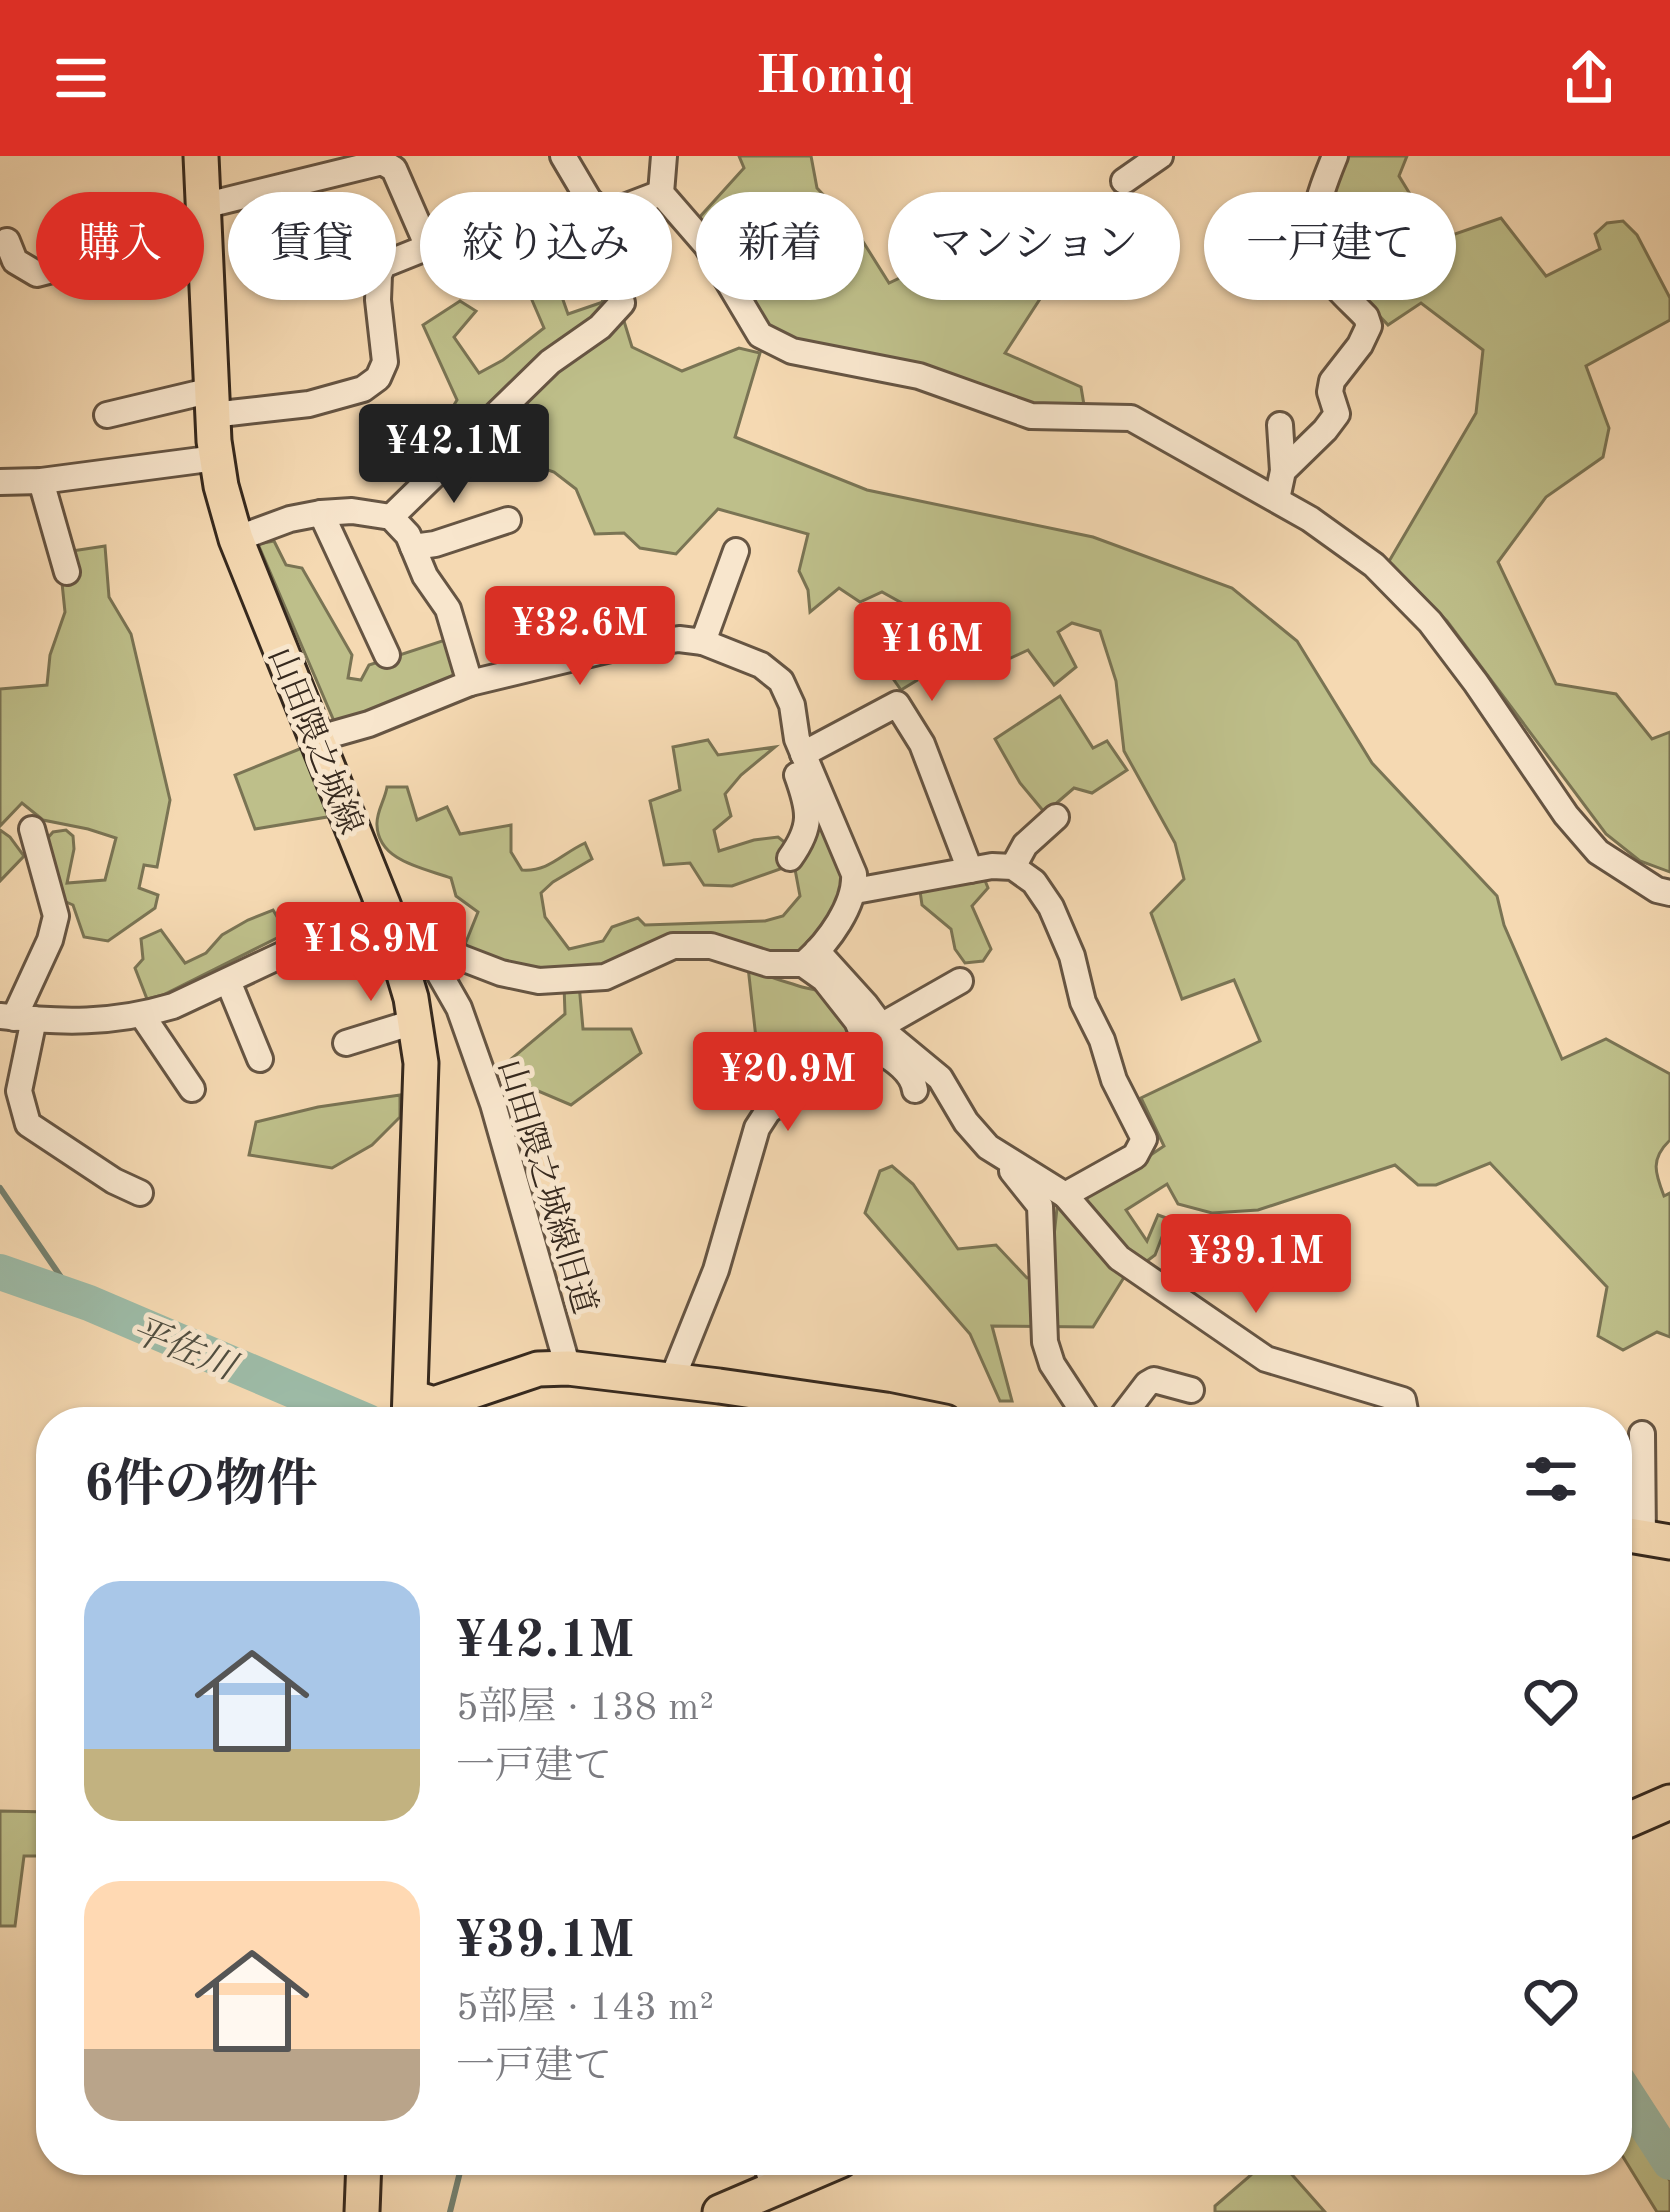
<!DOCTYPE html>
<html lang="ja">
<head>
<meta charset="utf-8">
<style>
	:root { --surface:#fff; --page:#f7f7f7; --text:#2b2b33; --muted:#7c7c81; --accent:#d93025 }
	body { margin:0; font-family:"Old Standard TT","Noto Serif JP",serif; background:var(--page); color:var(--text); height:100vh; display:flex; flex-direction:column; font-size:45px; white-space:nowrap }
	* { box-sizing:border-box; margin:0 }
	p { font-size:39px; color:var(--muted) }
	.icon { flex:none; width:66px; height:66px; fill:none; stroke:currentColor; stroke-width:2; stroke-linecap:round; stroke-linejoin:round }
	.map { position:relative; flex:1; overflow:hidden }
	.side { position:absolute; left:36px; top:1251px; width:1596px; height:768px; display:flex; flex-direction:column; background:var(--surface); border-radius:48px; box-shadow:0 3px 9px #0004 }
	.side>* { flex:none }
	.top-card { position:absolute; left:36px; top:36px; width:1599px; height:108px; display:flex; gap:24px }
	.price { position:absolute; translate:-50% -102px; padding:0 27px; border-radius:12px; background:var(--accent); color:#fff; font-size:39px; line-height:78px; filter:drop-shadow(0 3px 6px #0008) }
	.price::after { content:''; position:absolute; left:50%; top:72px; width:36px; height:27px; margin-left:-18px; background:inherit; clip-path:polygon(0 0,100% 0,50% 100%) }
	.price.active { background:#222; color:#fff }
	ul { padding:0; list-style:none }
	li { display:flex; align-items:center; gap:36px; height:300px; padding:0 48px }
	li span { display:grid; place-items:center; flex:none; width:336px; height:240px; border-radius:36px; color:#555 }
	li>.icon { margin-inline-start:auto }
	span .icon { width:144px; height:144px; fill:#fffc; stroke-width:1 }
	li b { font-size:51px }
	h2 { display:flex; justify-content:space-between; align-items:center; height:144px; padding:0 48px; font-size:51px }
	.pill { padding:0 42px; border-radius:54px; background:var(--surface); box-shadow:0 3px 9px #0004; font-size:42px; line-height:108px }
	.pill.active { background:var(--accent); color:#fff }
	header { display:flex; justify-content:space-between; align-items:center; height:156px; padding:0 48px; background:var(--accent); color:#fff; font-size:54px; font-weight:700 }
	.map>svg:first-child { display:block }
	.green { fill:#bebf8a; stroke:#7a7454; stroke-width:3 }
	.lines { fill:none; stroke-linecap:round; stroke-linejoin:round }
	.stream { stroke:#748170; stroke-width:6 }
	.river { stroke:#9dbba7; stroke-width:36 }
	.minor-casing { stroke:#665543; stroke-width:30 }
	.major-casing { stroke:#36291e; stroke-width:39 }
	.minor { stroke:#f8e6cd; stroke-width:24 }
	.major { stroke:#f5d9b2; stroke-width:33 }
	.labels { text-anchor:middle; stroke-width:10; stroke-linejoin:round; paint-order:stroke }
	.street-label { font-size:33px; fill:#36291e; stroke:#f8e6cd }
	.water-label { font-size:36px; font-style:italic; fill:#504e40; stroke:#f8e6cd }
</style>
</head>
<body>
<header><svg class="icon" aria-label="menu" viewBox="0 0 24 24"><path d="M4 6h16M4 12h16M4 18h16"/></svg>Homiq<svg class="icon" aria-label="share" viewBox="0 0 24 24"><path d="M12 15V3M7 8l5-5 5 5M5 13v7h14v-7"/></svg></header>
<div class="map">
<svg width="1670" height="2056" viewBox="0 0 1670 2056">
	<rect width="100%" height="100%" fill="#f5d9b2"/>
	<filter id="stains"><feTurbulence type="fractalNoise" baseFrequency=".00167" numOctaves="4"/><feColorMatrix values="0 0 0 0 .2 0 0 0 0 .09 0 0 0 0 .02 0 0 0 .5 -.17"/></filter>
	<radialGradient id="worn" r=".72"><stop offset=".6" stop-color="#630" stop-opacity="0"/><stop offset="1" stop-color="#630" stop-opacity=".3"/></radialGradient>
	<g class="green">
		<path d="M739 0H811L817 32 855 73 889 127 925 110 956 126 1014 75 1060 112 1005 197 1081 231 1085 255 1030 252 797 189 764 173 697 64 744 12Z"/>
		<path d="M1345 0H1407L1399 20 1438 84 1501 62 1546 120 1600 93 1595 78 1607 67 1623 65 1637 79 1670 142V164L1586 210 1609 272 1603 301 1546 341 1498 406 1556 528 1616 538 1652 583 1670 576V716L1640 705 1606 678 1447 465 1388 407 1476 257 1483 194 1421 147 1388 169C1361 140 1323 107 1325 64 1326 44 1338 20 1345 0Z"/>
		<path d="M571 61 593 65 632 191 682 215 739 192 760 197 735 281 867 334 1093 381 1232 432 1297 485 1372 607 1497 740 1504 769 1562 903 1606 883 1670 918V984C1650 1003 1655 1017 1664 1040L1670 1037V1181L1657 1176 1623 1194 1598 1180 1607 1131 1490 1007 1436 1029H1418L1395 1009 1258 1054 1212 1057 1178 1048 1167 1028 1126 1054 1147 1085 1158 1059 1169 1063 1155 1099 1123 1123 1093 1171 992 1170 1012 1245H1000L970 1178 865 1057 880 1015 892 1010 913 1028 958 1093 996 1089 1027 1122 1050 1118 1057 1052 1109 1027 1164 990 1141 942 1260 885 1234 824 1182 843 1151 757 1184 723 1175 687 1124 595 1116 525 1100 475 1072 467 1058 476 1076 511 1054 529 1028 494 1002 506 980 486 901 534 894 524 936 466 882 436 860 446 839 432 810 456 808 434 799 415 808 378 718 353 676 398 640 392 624 377 595 378 576 333 554 316 487 293 465 275 427 315 419 307 457 244 423 169 460 145 476 155 454 181 479 217 503 204 544 172 516 107 486 93 539 76 568 158 603 146 594 116 562 96 558 71Z"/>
		<path d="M274 385 286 409 302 412 352 499 348 522 361 524 369 509 448 483 464 525 337 572 258 388Z"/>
		<path d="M105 390 109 441 131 478 170 644 157 711 144 709 139 732 158 739 155 752 108 785 84 781 73 749 57 742 46 684 53 676 66 674 73 680 74 693 67 727 105 724 116 682 88 673 43 664 22 647 0 670V533L47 529 50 499 65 456 62 427 76 422 72 395Z"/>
		<path d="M1060 540 1093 592 1107 585 1127 614 1092 637 1074 632 1045 657 1020 627 995 583Z"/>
		<path d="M708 584 718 599 775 591 741 619 725 638 731 660 714 674 719 695 754 684 778 681 792 692 818 646 851 733 801 803 710 786 612 810 548 821 464 791 478 756 456 740 451 722C423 712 378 705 377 669 376 656 385 644 387 631H407L417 664 447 651 460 678 511 669V696L522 714C549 716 561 698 585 687L592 703 553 726 541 737 545 761 569 793 603 785 612 771 638 762 645 769 765 765 783 760 800 740 794 708 732 730 704 729 690 707 664 709 650 645 680 634 673 591Z"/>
		<path d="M302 592 333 660 255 673 235 619Z"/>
		<path d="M0 674 10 681 24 700 0 725Z"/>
		<path d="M984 722 988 732 972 750 991 793 983 805 965 807 955 793 951 773 922 749 920 735Z"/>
		<path d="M273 754 287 777 163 839 147 843 135 812 143 803 141 783 161 774 185 807 206 797 222 779 248 764Z"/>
		<path d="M748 811C766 821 784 825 802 831 808 833 816 833 821 836 835 844 843 862 850 876L844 888 781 929 752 903 719 898 720 888 756 882Z"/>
		<path d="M579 828 583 873H631L641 897 571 949 529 931 502 935 511 903 565 858 564 829Z"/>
		<path d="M400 939V961L372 989 332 1012 249 999 256 966 318 951Z"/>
		<path d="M0 1655 51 1656V1700H24L15 1770H0Z"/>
		<path d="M1617 1941 1670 2025V2056H1657L1617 1991Z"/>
		<path d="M1248 2004H1279L1325 2056H1215V2050L1251 2019Z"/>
	</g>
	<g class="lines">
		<g class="stream">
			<path d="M0 1032 76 1143"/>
			<path d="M450 2056 463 2004"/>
		</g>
		<g class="river">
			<path d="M0 1116 89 1147 368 1266"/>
			<path d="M1617 1924 1670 2006"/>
		</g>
		<defs>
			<g id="minor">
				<path d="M563 0 589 44 600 53"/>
				<path d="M664 0 661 37 707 90 760 179 792 195 919 220 1031 260 1131 262 1310 363 1374 409 1430 466 1476 527 1566 659 1598 696 1657 734 1670 737"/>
				<path d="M1124 25 1160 0"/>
				<path d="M203 50 382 6 394 13 428 91 383 109 379 119 378 144 385 206 378 222 363 233 309 248 212 259"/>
				<path d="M7 85 15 105 37 118 137 92 205 89"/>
				<path d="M428 91C478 97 542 62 589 44"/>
				<path d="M107 259 212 234"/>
				<path d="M1280 269 1283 315"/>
				<path d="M41 325 67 416"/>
				<path d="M0 326 41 325 216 302"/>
				<path d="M1277 343 1283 315 1325 274 1337 258 1330 236 1332 225 1360 189 1369 170 1366 161C1353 147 1337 134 1327 119 1301 81 1320 37 1335 0"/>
				<path d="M321 357 387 499"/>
				<path d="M391 361 550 206 600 171 622 147 606 83V58L661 37"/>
				<path d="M236 383 290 363 321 357 352 355 391 361 408 379 425 420 448 453 470 527 369 568 316 583"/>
				<path d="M413 391 435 388 508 364"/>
				<path d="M703 486 761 509 781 525 792 549 797 583 854 718C856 749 828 786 806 806"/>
				<path d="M611 493 679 483 703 486 736 395"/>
				<path d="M470 527 611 493 619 460"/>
				<path d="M803 598 897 548 922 588 970 714"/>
				<path d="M790 702C813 670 810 655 797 619"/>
				<path d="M1013 711 1025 689 1056 661"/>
				<path d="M414 773 462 802 501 817 539 825 605 821 673 790H711L768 808H803L824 823 857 865 866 886 768 955 757 972 716 1114 671 1226"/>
				<path d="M817 795 865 848 888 879 940 922 966 966 988 991 1065 1039 1135 1000 1144 983 1114 924 1102 884 1083 846 1072 800 1051 751 1034 726 1013 711 992 710 855 735"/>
				<path d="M228 825 260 903"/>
				<path d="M142 859 192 933"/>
				<path d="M0 860C61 867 113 868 173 850L384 751 414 773 459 852 493 948 568 1212"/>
				<path d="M14 862 50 784 56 760 32 673"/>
				<path d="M34 863 19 935 28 968 114 1025 140 1037"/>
				<path d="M881 870 960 825"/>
				<path d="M866 886C883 898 912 911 915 934"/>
				<path d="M346 887 414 866"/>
				<path d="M1012 1015 1040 1050 1045 1186 1052 1208 1090 1266"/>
				<path d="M1065 1039 1119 1102 1266 1203 1403 1244 1407 1266"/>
				<path d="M1118 1266 1147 1228 1154 1224 1191 1234"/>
				<path d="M1642 1278 1643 1382"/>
				<path d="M765 2004 774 2033"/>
			</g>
			<g id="major">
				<path d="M201 0 214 285 221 330 236 383 384 751 411 842 421 907 409 1266"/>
				<path d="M411 1241 434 1248 538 1213 568 1212 719 1230 886 1254 945 1266"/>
				<path d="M1617 1377 1670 1386"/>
				<path d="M1617 1669 1670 1646"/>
				<path d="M362 2056 364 2004"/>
				<path d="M720 2056 841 2004"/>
			</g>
		</defs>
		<use href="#minor" class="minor-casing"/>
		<use href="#major" class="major-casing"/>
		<use href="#minor" class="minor"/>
		<use href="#major" class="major"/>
	</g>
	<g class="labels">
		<g class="street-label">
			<text transform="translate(317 584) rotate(68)" y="12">山田隈之城線</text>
			<text transform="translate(549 1030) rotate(73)" y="12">山田隈之城線旧道</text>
		</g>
		<g class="water-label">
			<text transform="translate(184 1191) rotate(22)" y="13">平佐川</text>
		</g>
	</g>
	<rect width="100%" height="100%" filter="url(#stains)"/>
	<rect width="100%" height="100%" fill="url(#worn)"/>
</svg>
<b class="price active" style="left:454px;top:350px">¥42.1M</b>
<b class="price" style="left:580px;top:532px">¥32.6M</b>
<b class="price" style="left:932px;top:548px">¥16M</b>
<b class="price" style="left:371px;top:848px">¥18.9M</b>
<b class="price" style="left:788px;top:978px">¥20.9M</b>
<b class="price" style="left:1256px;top:1160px">¥39.1M</b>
<div class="top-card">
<a class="pill active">購入</a>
<a class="pill">賃貸</a>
<a class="pill">絞り込み</a>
<a class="pill">新着</a>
<a class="pill">マンション</a>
<a class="pill">一戸建て</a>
</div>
<section class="side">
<h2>6件の物件<svg class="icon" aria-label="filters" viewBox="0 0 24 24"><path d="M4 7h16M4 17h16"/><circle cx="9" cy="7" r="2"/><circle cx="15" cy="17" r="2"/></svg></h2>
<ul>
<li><span style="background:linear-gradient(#a9c7e8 70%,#c2b280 0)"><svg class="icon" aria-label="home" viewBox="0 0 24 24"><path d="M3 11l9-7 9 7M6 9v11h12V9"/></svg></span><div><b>¥42.1M</b><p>5部屋 · 138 m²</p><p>一戸建て</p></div><svg class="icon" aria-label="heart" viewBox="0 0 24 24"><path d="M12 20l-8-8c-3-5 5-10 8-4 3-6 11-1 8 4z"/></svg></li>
<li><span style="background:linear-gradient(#ffd9b3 70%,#b9a48a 0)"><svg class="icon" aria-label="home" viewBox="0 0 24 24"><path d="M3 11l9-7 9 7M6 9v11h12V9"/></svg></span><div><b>¥39.1M</b><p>5部屋 · 143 m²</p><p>一戸建て</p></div><svg class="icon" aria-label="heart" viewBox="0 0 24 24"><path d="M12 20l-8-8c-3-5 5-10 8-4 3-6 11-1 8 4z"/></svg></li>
</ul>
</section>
</div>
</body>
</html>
